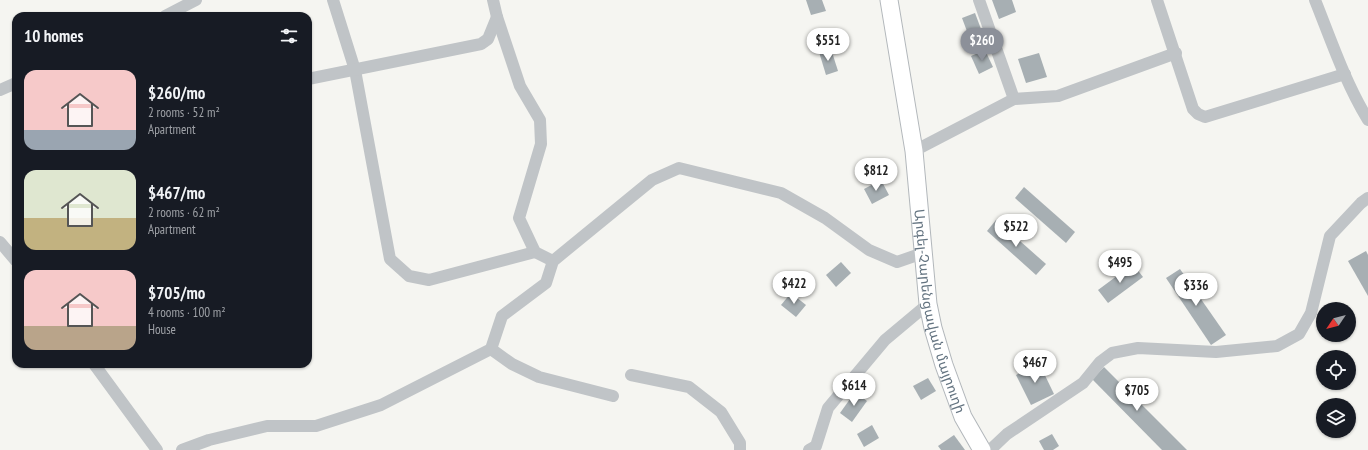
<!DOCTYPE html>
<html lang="en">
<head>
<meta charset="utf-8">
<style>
	:root { --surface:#171b24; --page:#242831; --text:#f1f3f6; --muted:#9ea1a6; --accent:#8c9099 }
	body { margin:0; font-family:"PT Sans Narrow","Noto Sans Armenian",sans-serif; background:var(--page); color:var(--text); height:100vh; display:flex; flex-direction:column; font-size:15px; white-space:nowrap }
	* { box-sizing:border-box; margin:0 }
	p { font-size:13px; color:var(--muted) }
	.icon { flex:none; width:22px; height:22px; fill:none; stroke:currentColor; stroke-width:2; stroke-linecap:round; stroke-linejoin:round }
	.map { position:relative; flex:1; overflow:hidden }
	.sheet { position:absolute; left:12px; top:12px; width:300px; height:356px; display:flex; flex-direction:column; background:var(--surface); border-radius:12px; box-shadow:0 1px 3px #0004 }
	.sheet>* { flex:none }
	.needle { width:26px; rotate:235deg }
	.buttons { position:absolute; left:1316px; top:302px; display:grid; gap:8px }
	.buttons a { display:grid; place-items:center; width:40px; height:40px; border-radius:50%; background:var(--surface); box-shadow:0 1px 3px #0004; font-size:20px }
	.price { position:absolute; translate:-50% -34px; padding:0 9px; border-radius:14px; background:#fff; color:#222; font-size:13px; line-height:26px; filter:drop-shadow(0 1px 2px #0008) }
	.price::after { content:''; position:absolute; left:50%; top:24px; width:12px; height:9px; margin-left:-6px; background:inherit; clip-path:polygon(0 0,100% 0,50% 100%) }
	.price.selected { background:var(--accent); color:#fff }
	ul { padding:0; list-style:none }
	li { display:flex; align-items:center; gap:12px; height:100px; padding:0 12px }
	li span { display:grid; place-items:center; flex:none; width:112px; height:80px; border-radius:12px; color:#555 }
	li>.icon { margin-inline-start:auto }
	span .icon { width:48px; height:48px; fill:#fffc; stroke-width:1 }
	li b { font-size:17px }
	h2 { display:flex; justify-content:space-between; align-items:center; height:48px; padding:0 12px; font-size:17px }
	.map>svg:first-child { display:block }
	.building { fill:#a7afb3 }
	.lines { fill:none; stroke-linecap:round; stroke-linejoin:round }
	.secondary-casing { stroke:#b2b7bb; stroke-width:19 }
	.minor { stroke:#c0c4c7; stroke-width:12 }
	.secondary { stroke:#fff; stroke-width:17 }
	.labels { text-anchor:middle; stroke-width:4; stroke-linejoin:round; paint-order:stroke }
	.street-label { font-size:14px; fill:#647481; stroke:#fff }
</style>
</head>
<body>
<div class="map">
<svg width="1368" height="450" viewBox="0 0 1368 450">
	<rect width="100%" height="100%" fill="#f5f5f1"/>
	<g class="building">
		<path d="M806 0H822L826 11 811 15Z"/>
		<path d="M992 0H1012L1016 12 999 19Z"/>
		<path d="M975 13 981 29 968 34 962 18Z"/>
		<path d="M831 49 838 71 826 75 819 52Z"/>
		<path d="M985 50 993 67 979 74 971 56Z"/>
		<path d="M1039 53 1047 77 1026 83 1018 59Z"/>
		<path d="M881 180 889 195 872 204 864 189Z"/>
		<path d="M1024 187 1075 232 1066 243 1015 198Z"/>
		<path d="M996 220 1046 264 1036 275 987 231Z"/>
		<path d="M1366 251 1368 255V296L1348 261Z"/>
		<path d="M841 262 851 273 836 287 826 275Z"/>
		<path d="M1133 264 1143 277 1108 303 1098 290Z"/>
		<path d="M1180 269 1226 335 1211 345 1166 278Z"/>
		<path d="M791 293 806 305 796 317 781 305Z"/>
		<path d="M1039 363 1054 394 1031 405 1016 375Z"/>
		<path d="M1104 367 1187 450H1162L1092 379Z"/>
		<path d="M928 378 936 391 921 400 913 386Z"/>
		<path d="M855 392 867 401 852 422 840 413Z"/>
		<path d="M872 425 879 438 864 447 857 434Z"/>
		<path d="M1052 434 1059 446 1053 450H1044L1039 441Z"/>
		<path d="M954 435 965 450H941L938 446Z"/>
	</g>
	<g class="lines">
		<defs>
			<g id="secondary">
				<path id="s1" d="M889 0 914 151 928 304 933 328 944 365 963 417 982 450"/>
			</g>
		</defs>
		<use href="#secondary" class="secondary-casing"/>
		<g class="minor">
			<path d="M333 0 355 70 390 259 409 276 429 280 535 252"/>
			<path d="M493 0 497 17 520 86 540 120 541 144 519 218 535 252 553 261"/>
			<path d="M979 0 1014 99"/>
			<path d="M1157 0 1193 109 1198 114 1205 117 1345 74"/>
			<path d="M1315 0C1331 40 1345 82 1368 120"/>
			<path d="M165 16 196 0"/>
			<path d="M308 79 481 44 488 39 497 17"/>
			<path d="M0 90 16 83"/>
			<path d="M914 151 1014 99 1058 96 1176 53"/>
			<path d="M0 242 16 261"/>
			<path d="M491 349 512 364 539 377 613 396"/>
			<path d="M94 364 157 450"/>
			<path d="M631 375 689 387 721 412 740 443V450"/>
			<path d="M182 450 209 440 267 426H316L381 405 491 349 502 316 546 283 553 261 652 180 679 168 781 193 825 218 869 250 897 262 923 253"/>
			<path d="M809 450 816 446 828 408 885 340 928 304"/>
			<path d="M990 450 1007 434 1083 383 1100 362 1112 353 1138 348 1216 352 1277 346 1299 334 1311 313 1330 236 1361 203 1368 198"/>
		</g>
		<use href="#secondary" class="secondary"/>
	</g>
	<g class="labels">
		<g class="street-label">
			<text dy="5" stroke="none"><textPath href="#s1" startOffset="316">Արգել-Չարենցավան մայրուղի</textPath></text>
		</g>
	</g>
</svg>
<div class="buttons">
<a><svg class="needle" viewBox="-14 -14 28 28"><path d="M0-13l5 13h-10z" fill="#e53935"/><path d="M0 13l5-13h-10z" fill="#9ea1a6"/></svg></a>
<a><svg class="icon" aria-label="locate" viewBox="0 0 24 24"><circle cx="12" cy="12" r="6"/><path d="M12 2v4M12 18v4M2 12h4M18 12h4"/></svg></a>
<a><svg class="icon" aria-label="layers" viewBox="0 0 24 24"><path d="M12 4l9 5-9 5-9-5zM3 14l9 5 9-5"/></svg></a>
</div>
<b class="price" style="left:828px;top:62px">$551</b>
<b class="price selected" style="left:982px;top:62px">$260</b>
<b class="price" style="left:876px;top:192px">$812</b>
<b class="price" style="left:1016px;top:248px">$522</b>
<b class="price" style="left:1120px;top:284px">$495</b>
<b class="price" style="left:794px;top:305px">$422</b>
<b class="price" style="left:1196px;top:307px">$336</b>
<b class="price" style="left:1035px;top:384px">$467</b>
<b class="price" style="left:854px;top:407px">$614</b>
<b class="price" style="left:1137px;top:412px">$705</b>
<section class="sheet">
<h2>10 homes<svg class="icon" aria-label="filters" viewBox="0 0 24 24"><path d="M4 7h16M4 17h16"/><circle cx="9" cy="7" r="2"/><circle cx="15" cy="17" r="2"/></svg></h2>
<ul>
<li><span style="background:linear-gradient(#f6c9c9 75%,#9aa5b1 0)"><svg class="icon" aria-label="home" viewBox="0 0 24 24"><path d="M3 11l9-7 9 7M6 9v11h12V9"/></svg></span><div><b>$260/mo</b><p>2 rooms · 52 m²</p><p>Apartment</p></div></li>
<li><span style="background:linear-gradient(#dfe7d0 60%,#c2b280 0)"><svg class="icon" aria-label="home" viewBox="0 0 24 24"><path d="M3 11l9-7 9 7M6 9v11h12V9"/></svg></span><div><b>$467/mo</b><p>2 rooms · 62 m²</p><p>Apartment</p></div></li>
<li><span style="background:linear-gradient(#f6c9c9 70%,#b9a48a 0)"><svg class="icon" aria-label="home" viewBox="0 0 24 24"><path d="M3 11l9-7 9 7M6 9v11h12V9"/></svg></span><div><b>$705/mo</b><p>4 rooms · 100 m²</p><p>House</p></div></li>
</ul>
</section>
</div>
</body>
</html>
